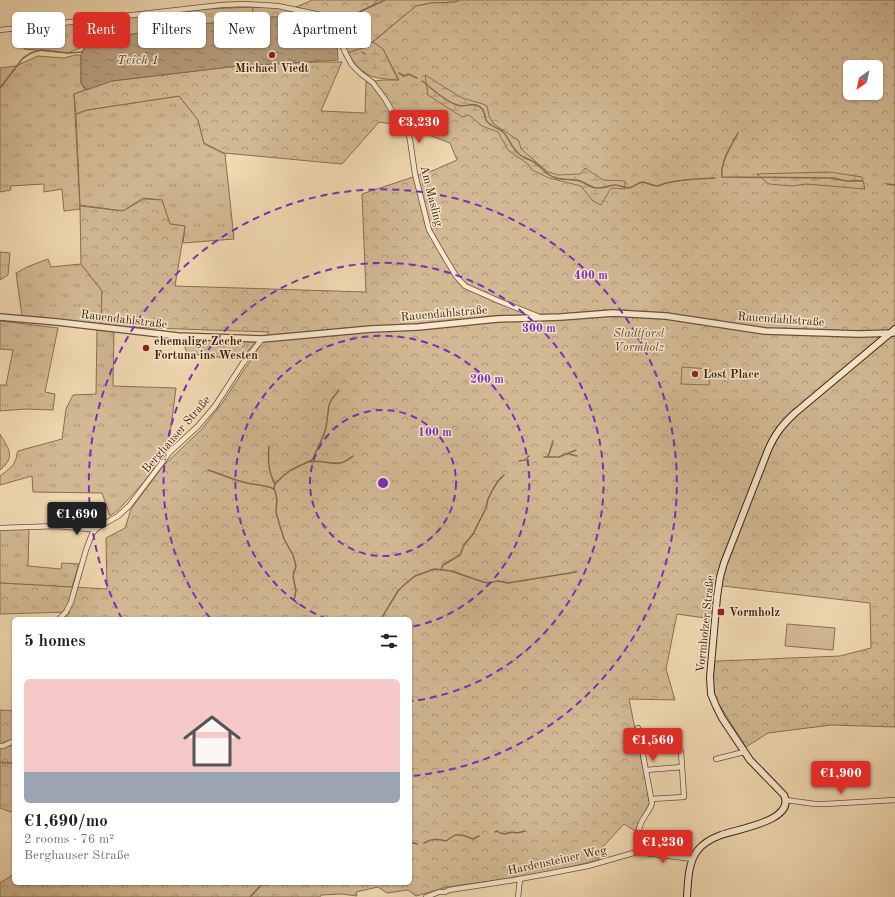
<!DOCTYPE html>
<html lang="en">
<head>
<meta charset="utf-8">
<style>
	:root { --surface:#fff; --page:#f2f2f2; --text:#202124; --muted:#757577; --accent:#d93025 }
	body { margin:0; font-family:"Old Standard TT",serif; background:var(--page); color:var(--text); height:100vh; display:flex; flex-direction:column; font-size:15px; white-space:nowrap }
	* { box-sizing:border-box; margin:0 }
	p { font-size:13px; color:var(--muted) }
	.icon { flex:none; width:22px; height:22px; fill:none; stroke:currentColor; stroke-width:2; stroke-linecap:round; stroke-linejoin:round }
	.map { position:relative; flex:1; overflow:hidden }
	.details { position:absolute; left:12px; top:617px; width:400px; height:268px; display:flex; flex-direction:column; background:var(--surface); border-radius:6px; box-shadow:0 1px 3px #0004 }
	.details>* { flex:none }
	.top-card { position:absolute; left:12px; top:12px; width:400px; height:36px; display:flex; gap:8px }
	.needle { width:26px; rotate:213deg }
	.tools { position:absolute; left:843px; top:60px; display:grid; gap:8px }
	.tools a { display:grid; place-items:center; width:40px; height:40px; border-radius:6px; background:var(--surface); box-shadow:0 1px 3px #0004; font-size:20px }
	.price { position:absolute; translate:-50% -34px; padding:0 9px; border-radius:4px; background:var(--accent); color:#fff; font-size:13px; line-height:26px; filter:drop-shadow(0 1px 2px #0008) }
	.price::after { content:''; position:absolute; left:50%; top:24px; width:12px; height:9px; margin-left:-6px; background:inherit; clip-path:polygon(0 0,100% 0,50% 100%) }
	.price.selected { background:#222; color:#fff }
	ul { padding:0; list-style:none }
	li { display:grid; align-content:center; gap:8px; height:212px; padding:0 12px }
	li span { display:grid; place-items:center; height:124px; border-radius:6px; color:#555 }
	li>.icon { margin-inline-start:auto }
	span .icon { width:72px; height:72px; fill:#fffc; stroke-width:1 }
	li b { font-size:17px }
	h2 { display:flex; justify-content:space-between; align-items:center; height:48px; padding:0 12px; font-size:17px }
	.chip { padding:0 14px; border-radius:6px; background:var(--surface); box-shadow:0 1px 3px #0004; font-size:14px; line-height:36px }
	.chip.selected { background:var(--accent); color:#fff }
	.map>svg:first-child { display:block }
	.grass { fill:url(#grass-tufts); stroke:#8a6e50 }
	.forest { fill:url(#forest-crowns); stroke:#8a6e50; fill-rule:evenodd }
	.wetland { fill:url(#wetland-marsh); stroke:#8a6e50 }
	.garden { fill:#d2b994; stroke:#8a6e50 }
	.water { fill:url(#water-ripples); stroke:#866a4e }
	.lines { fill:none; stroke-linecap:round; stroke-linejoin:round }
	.stream { stroke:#866a4e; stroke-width:1.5 }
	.minor-casing { stroke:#6d5036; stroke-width:6 }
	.tertiary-casing { stroke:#6d5036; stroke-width:8 }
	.secondary-casing { stroke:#41230d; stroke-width:8 }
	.minor { stroke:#f5e6cc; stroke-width:4.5 }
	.tertiary { stroke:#f5e6cc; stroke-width:5.5 }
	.secondary { stroke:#f5e6cc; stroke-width:6 }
	.ring { fill:none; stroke:#7b2cbf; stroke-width:2; stroke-dasharray:7 5 }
	.poi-dot { fill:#8f2418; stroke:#f5e6cc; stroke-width:1.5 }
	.labels { text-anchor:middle; stroke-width:3; stroke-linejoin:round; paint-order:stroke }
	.poi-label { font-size:12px; font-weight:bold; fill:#41230d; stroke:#f5e6cc; text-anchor:start }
	.street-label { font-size:12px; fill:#41230d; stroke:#f5e6cc }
	.park-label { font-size:12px; font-style:italic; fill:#65482f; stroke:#f5e6cc }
	.water-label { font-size:13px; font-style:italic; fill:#64472d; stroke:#f5e6cc }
	.centre { fill:#7b2cbf; stroke:#f5e6cc; stroke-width:2 }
	.ring-label { font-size:12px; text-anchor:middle; font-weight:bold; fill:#7b2cbf; stroke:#f5e6cc; stroke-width:3; stroke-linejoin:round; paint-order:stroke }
</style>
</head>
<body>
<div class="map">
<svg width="895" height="897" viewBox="0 0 895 897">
	<defs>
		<pattern id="grass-tufts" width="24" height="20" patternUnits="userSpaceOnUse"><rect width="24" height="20" fill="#d2b994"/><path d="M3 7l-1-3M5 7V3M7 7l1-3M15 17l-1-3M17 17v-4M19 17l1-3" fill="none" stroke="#ac9677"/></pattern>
		<pattern id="forest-crowns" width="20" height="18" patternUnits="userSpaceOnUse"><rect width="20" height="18" fill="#d2b994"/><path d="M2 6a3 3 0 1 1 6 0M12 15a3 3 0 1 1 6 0" fill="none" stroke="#ac9677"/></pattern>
		<pattern id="wetland-marsh" width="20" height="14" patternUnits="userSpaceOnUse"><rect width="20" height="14" fill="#d2b994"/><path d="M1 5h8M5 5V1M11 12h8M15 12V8" fill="none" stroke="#ac9677"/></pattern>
		<pattern id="water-ripples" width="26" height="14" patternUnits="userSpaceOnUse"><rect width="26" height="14" fill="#b49a79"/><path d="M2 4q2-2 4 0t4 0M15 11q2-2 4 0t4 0" fill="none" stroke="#947d62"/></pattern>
	</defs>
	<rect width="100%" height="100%" fill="#f0d8b0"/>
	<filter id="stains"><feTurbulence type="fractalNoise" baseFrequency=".005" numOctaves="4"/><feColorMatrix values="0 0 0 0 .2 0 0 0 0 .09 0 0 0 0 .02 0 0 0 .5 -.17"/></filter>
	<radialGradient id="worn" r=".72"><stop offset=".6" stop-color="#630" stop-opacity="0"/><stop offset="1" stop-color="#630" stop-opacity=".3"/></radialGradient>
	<g class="grass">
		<path d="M377 0H460L456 2 431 3 416 6 366 47 347 53 339 35 340 26 361 11 373 5Z"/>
		<path d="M253 7 252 19 182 26 109 38 85 46 68 53 24 49 25 29 206 9Z"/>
		<path d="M75 55H81V83L85 90 74 94 80 209 64 211 62 189 44 192V184L10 186 11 190 0 192V68L16 66 38 56 64 58Z"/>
		<path d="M179 96 198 120 204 144 225 154 234 239 183 243 185 226 170 224 162 200 143 198 123 211 80 205 76 114 87 110Z"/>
		<path d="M0 252 10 253 8 275 0 280Z"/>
		<path d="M48 259 51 267 81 264 102 291 101 325 22 316 16 273 27 267Z"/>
		<path d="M0 321 58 328 45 392 55 394 53 410 25 409 0 411V385H6L13 350 0 349Z"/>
		<path d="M97 330 114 332 113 386 176 388 168 450 144 482 123 505 117 511 110 516 102 493 33 492 32 476 0 485V476C5 472 13 467 15 461 17 458 16 455 18 451L62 439 66 409 73 395 96 394Z"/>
		<path d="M182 339 256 342 240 360 187 353Z"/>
		<path d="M0 434C9 449 16 457 0 470Z"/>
		<path d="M29 528 28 566 61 569 62 563 79 564 72 587 0 583V530Z"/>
		<path d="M0 763H14V813L0 808Z"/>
	</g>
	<g class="forest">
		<path d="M312 0H377L373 5 361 11 344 22 336 25 299 17H274L252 19 253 7 294 8Z"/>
		<path d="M460 0H895V727L831 725 768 733 746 747 715 698 713 682 714 662 718 661 840 656 871 648 870 603 714 585 712 619 677 614 666 669 675 700 629 699 650 803 635 831 624 824 598 852 599 860 540 874 447 887 416 896 408 890 387 893 378 887 356 892 357 896 341 894 321 895 320 897H0V883L14 874V883H410V619H63L70 612 0 614V583L107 589 106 538 125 528 131 509 163 466 202 429 223 402 269 332 121 327 101 325 102 291 81 264 80 206 123 211 144 199 162 200 170 224 185 226 175 286 366 292 362 194 434 170 457 160 450 143 405 126 379 122 342 164 224 153 204 143 198 120 179 96 87 110 76 114 74 94 111 81 238 66 317 62H342L321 111 365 113 366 82 383 80H399L383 49 373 42 416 6 431 3 456 2ZM850 67H876V93H850Z"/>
		<path d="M0 710 14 711V763L0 762Z"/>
	</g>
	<g class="wetland">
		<path d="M373 42 383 49 398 80C389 79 374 79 367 74 360 70 352 60 347 53L366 47Z"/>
		<path d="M425 75 462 98 483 104 487 106 489 116 494 124 519 141 521 149 548 172 558 175 580 174 585 168 603 180 625 181V189L611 188 601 205 593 201 581 186 549 178 532 170 528 164 508 150 498 132 482 126 469 115 462 117 428 95Z"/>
		<path d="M829 172 862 177 865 189 806 184 792 186 769 184 757 174Z"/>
	</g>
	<g class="garden">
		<path d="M682 367 710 369 709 385 681 384Z"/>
		<path d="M787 624 835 628 833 650 785 646Z"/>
	</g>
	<path class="water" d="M274 17H299L336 26 338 60 238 66 112 81 86 90 81 83V55L85 46 109 38 182 26Z"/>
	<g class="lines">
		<g class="stream">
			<path d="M355 46 338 26 355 14 385 0"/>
			<path d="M362 52 365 54"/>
			<path d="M399 73 404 76 408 74 417 78"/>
			<path d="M422 81C433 89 444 101 457 105 465 108 472 101 480 107 485 110 484 115 486 120 489 126 499 128 503 132 510 139 511 148 519 154 523 158 528 158 532 161 542 166 544 175 556 178 564 180 572 179 580 181 586 183 591 188 597 188 603 189 608 185 615 185 619 185 625 188 629 188 635 187 638 182 643 182 649 183 652 186 658 186 661 185 664 183 667 183 682 179 699 179 715 178"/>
			<path d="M0 88 23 58 31 53 41 50 68 53 83 52"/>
			<path d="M738 133C731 146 720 162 722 177L832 178 847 181H862"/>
			<path d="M887 184 895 185"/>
			<path d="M269 446C268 461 268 471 275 484"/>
			<path d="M569 454 577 456"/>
			<path d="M544 457H559L576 450"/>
			<path d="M547 457 549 454 553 441"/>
			<path d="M519 461 525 460 529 456"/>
			<path d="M310 462C320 459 329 465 339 463 344 463 349 459 353 456"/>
			<path d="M208 470C221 474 233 480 247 483 256 485 266 485 274 489"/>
			<path d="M441 570 443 565 460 555 464 545 473 534 486 508 488 499 492 491 498 481 504 475"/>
			<path d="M298 604 294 600 296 591 293 576 296 566 293 555 284 539 279 523 276 512 277 499 275 491 274 489 275 484 283 476 291 470 312 460 314 456 322 439 326 428 329 405 332 399 339 390"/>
			<path d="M381 619 398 591 404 585 415 576 429 571 434 569 451 571 483 582 488 583 498 581 508 583 576 572"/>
			<path d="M495 832 497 831 500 833 505 834 512 832 517 833 525 831"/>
			<path d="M410 843H414L417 844"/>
			<path d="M424 843C432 838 438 839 446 841L455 835H462L473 839 479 836"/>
			<path d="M250 897 263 883"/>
		</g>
		<defs>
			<g id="minor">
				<path d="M0 30 221 5 244 4 278 6 325 16 332 21 346 54 352 65 360 73 373 83 385 99 396 118 408 132 410 140 415 174 429 230 444 256 456 276 465 286 499 301 540 317"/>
				<path d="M0 528 58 526 88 529 97 528"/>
				<path d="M59 619 66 612 71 602 86 550 92 534 97 528 118 516 129 506 170 452 198 426 215 406 243 363 262 339"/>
				<path d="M0 746H3L14 741"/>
				<path d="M681 752 682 767"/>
				<path d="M716 759 744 752"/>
				<path d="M646 770 682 767 684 797 651 799"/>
				<path d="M786 800 815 804H825L895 800"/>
				<path d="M637 852C638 843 637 832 641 823 644 816 650 811 652 803L638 728"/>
				<path d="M426 897 439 892H445L449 890 514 880 552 873 588 866 637 852 693 859"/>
				<path d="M518 897 520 879"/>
			</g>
			<path id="tertiary" d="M0 317 57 322 178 336 262 339 371 329 418 327 497 319 561 317 613 313 666 316 765 331 859 334 893 333"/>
			<path id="secondary" d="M687 897C688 882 688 862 698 850 704 842 713 838 721 835 737 829 796 821 784 795L750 760 722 718 716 706 711 694 710 677 717 597 720 577 724 563 768 450C775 434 782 425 795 413L895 329"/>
		</defs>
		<use href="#minor" class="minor-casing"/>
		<use href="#tertiary" class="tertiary-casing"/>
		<use href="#secondary" class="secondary-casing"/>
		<use href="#minor" class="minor"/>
		<use href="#tertiary" class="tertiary"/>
		<use href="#secondary" class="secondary"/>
	</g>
	<g class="ring">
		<circle cx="383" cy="483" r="73"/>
		<path d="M327 619A147 147 0 1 1 411 627"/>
		<path d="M210 618A220 220 0 1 1 412 701"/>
		<path d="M122 619A294 294 0 1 1 411 776"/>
	</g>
	<g class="poi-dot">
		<circle cx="272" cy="55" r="4"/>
		<circle cx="146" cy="348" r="4"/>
		<circle cx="695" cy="374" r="4"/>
		<rect x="717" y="608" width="8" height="8" rx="2"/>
	</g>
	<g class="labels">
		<g class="poi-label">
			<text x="272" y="72" text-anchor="middle">Michael Viedt</text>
			<text x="154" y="345">ehemalige Zeche<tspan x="154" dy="14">Fortuna ins Westen</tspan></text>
			<text x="703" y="378">Lost Place</text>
			<text x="729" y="616">Vormholz</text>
		</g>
		<g class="street-label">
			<text transform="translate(432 196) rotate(76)" y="4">Am Masling</text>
			<text transform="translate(444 313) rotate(-5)" y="4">Rauendahlstraße</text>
			<text transform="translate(124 319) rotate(7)" y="4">Rauendahlstraße</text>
			<text transform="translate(781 319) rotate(4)" y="4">Rauendahlstraße</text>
			<text transform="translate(176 434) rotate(-49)" y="4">Berghauser Straße</text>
			<text transform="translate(705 624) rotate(-84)" y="4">Vormholzer Straße</text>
			<text transform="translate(557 860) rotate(-12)" y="4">Hardensteiner Weg</text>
		</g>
		<g class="park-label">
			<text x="639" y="337">Stadtforst<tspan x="639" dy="14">Vormholz</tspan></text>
		</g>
		<g class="water-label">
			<text x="138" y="64">Teich 1</text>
		</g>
	</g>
	<circle cx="383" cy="483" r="6" class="centre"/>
	<g class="ring-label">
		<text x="591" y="279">400 m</text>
		<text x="539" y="332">300 m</text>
		<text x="487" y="383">200 m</text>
		<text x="435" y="436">100 m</text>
	</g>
	<rect width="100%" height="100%" filter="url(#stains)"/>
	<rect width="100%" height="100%" fill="url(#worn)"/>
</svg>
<div class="tools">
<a><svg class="needle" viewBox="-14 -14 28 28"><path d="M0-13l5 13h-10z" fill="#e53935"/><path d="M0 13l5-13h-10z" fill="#757577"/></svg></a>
</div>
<b class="price" style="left:419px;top:144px">€3,230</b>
<b class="price selected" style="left:77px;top:536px">€1,690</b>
<b class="price" style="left:653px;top:762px">€1,560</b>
<b class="price" style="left:841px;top:795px">€1,900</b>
<b class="price" style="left:663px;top:864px">€1,230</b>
<div class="top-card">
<a class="chip">Buy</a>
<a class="chip selected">Rent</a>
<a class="chip">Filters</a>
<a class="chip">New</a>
<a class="chip">Apartment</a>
</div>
<section class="details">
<h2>5 homes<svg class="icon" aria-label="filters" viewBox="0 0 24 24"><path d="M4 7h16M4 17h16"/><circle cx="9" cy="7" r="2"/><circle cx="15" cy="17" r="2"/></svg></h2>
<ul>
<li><span style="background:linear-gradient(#f6c9c9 75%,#9aa5b1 0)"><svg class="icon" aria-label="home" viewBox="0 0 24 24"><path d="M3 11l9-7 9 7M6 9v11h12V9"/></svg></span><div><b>€1,690/mo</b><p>2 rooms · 76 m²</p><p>Berghauser Straße</p></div></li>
</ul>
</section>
</div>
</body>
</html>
